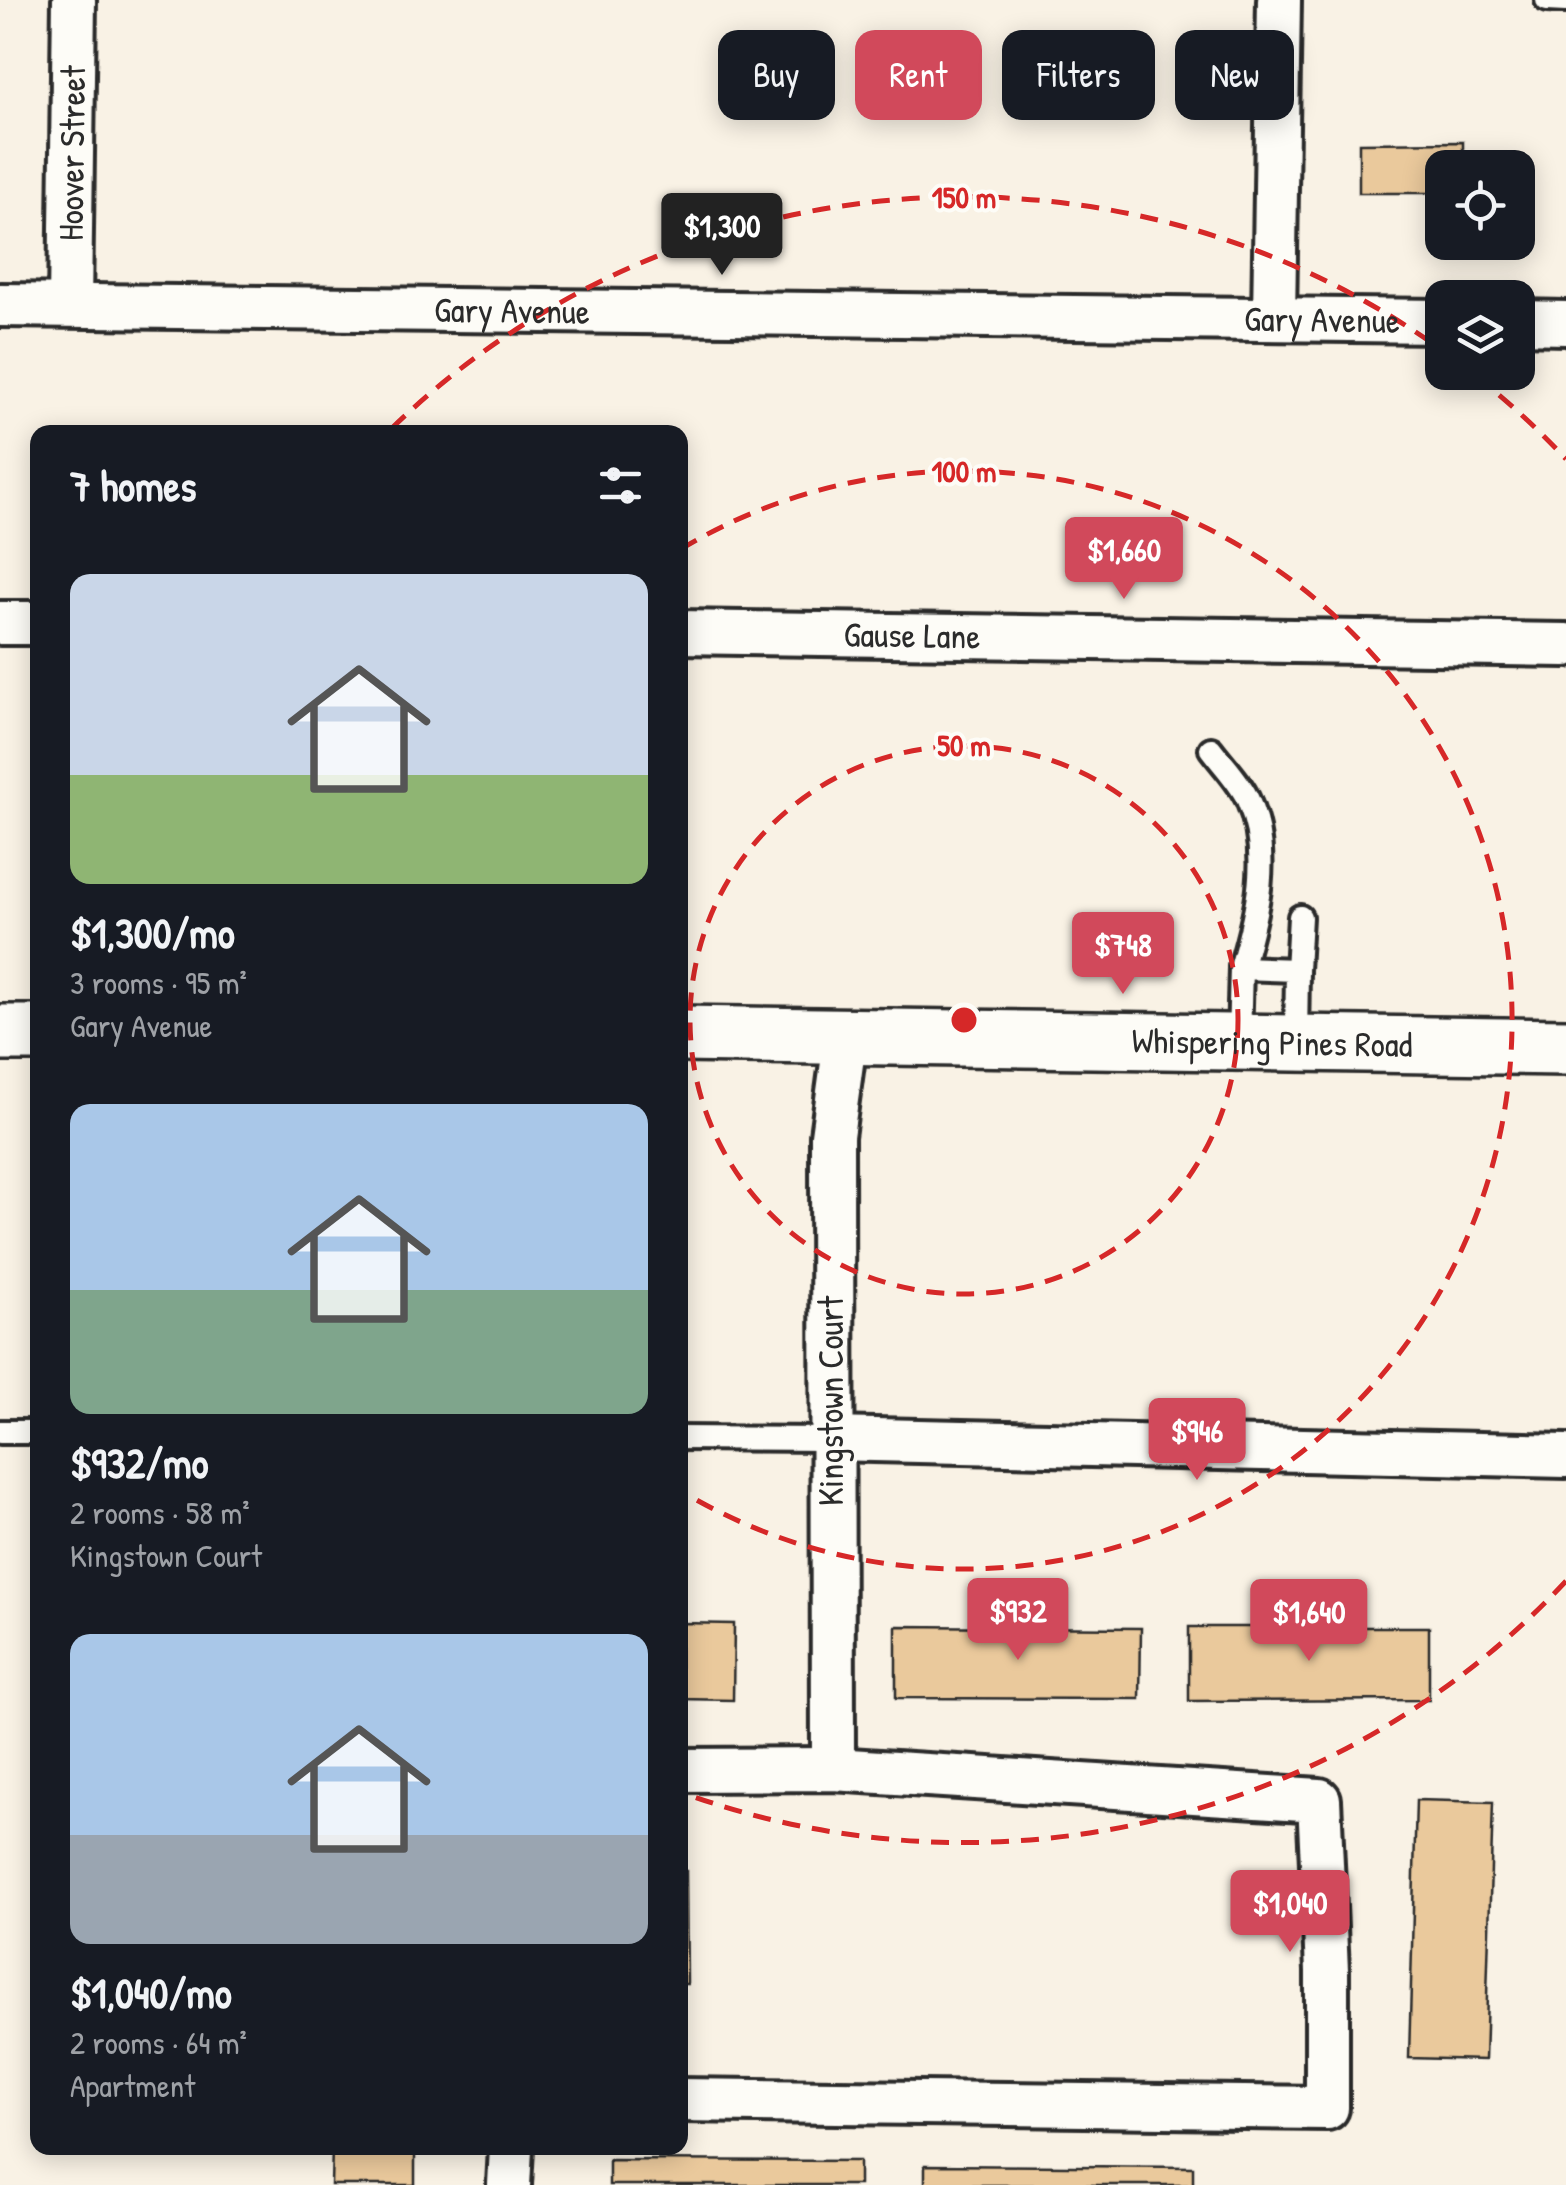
<!DOCTYPE html>
<html lang="en">
<head>
<meta charset="utf-8">
<style>
	:root { --surface:#171b24; --page:#242831; --text:#f1f3f6; --muted:#9ea1a6; --accent:#d1495b }
	body { margin:0; font-family:"Patrick Hand",sans-serif; background:var(--page); color:var(--text); height:100vh; display:flex; flex-direction:column; font-size:38px; white-space:nowrap }
	* { box-sizing:border-box; margin:0 }
	p { font-size:32px; color:var(--muted) }
	.icon { flex:none; width:55px; height:55px; fill:none; stroke:currentColor; stroke-width:2; stroke-linecap:round; stroke-linejoin:round }
	.map { position:relative; flex:1; overflow:hidden }
	.sheet { position:absolute; left:30px; top:425px; width:658px; height:1730px; display:flex; flex-direction:column; background:var(--surface); border-radius:20px; box-shadow:0 5px 25px #0003 }
	.sheet>* { flex:none }
	.hud { position:absolute; left:718px; top:30px; width:698px; height:90px; display:flex; gap:20px }
	.buttons { position:absolute; left:1425px; top:150px; display:grid; gap:20px }
	.buttons a { display:grid; place-items:center; width:110px; height:110px; border-radius:20px; background:var(--surface); box-shadow:0 5px 25px #0003; font-size:50px }
	.price { position:absolute; translate:-50% -85px; padding:0 22px; border-radius:10px; background:var(--accent); color:#fff; font-size:32px; line-height:65px; filter:drop-shadow(0 2px 5px #0008) }
	.price::after { content:''; position:absolute; left:50%; top:60px; width:30px; height:22px; margin-left:-15px; background:inherit; clip-path:polygon(0 0,100% 0,50% 100%) }
	.price.current { background:#222; color:#fff }
	ul { padding:0; list-style:none }
	li { display:grid; align-content:center; gap:20px; height:530px; padding:0 40px }
	li span { display:grid; place-items:center; height:310px; border-radius:20px; color:#555 }
	li>.icon { margin-inline-start:auto }
	span .icon { width:180px; height:180px; fill:#fffc; stroke-width:1 }
	li b { font-size:42px }
	h2 { display:flex; justify-content:space-between; align-items:center; height:120px; padding:0 40px; font-size:42px }
	.chip { padding:0 35px; border-radius:20px; background:var(--surface); box-shadow:0 5px 25px #0003; font-size:35px; line-height:90px }
	.chip.current { background:var(--accent); color:#fff }
	.map>svg:first-child { display:block }
	.building { fill:#eac99c; stroke:#2b2b2b; stroke-width:2.5 }
	.lines { fill:none; stroke-linecap:round; stroke-linejoin:round }
	.lane-casing { stroke:#2b2b2b; stroke-width:30 }
	.street-casing { stroke:#2b2b2b; stroke-width:50 }
	.secondary-casing { stroke:#2b2b2b; stroke-width:62 }
	.lane { stroke:#fdfcf7; stroke-width:22 }
	.street { stroke:#fdfcf7; stroke-width:42 }
	.secondary { stroke:#fdfcf7; stroke-width:55 }
	.ring { fill:none; stroke:#d62828; stroke-width:5; stroke-dasharray:18 12 }
	.labels { text-anchor:middle; stroke-width:8; stroke-linejoin:round; paint-order:stroke }
	.street-label { font-size:35px; fill:#2b2b2b; stroke:#fdfcf7 }
	.centre { fill:#d62828; stroke:#fdfcf7; stroke-width:5 }
	.ring-label { font-size:30px; text-anchor:middle; font-weight:bold; fill:#d62828; stroke:#fdfcf7; stroke-width:8; stroke-linejoin:round; paint-order:stroke }
</style>
</head>
<body>
<div class="map">
<svg width="1566" height="2185" viewBox="0 0 1566 2185">
	<rect width="100%" height="100%" fill="#f9f2e5"/>
	<filter id="ink" filterUnits="userSpaceOnUse"><feTurbulence type="fractalNoise" baseFrequency=".01" numOctaves="2"/><feDisplacementMap in="SourceGraphic" scale="20" xChannelSelector="R" yChannelSelector="G"/><feConvolveMatrix kernelMatrix="1 2 1 2 8 2 1 2 1" color-interpolation-filters="sRGB"/></filter>
	<g filter="url(#ink)">
		<g class="building">
			<path d="M1463 142V168H1442V193H1359V143Z"/>
			<path d="M680 1623 734 1624 733 1700 680 1699Z"/>
			<path d="M896 1626 1141 1628 1140 1699 896 1698Z"/>
			<path d="M1189 1627H1429V1700L1189 1701Z"/>
			<path d="M1416 1800 1493 1802 1485 2060 1409 2058Z"/>
			<path d="M680 1871H686L687 1984H680Z"/>
			<path d="M332 2148H415V2185H331Z"/>
			<path d="M609 2160 859 2161V2185H609Z"/>
			<path d="M925 2165 1193 2167V2185H925Z"/>
		</g>
		<g class="lines">
			<defs>
				<g id="lane">
					<path d="M1547 0 1566 1"/>
					<path d="M1211 749C1223 765 1240 782 1248 800 1272 855 1257 913 1241 968"/>
					<path d="M1297 970 1300 917"/>
					<path d="M1239 1041 1241 968 1297 970 1296 1042"/>
					<path d="M0 1432H38"/>
					<path d="M680 1438 830 1439"/>
				</g>
				<g id="street">
					<path id="s1" d="M0 305 1442 321"/>
					<path id="s2" d="M70 305 74 0"/>
					<path d="M1274 317 1279 0"/>
					<path d="M1518 322 1566 323"/>
					<path d="M0 623H38"/>
					<path id="s3" d="M680 632 1566 645"/>
					<path d="M830 1439 1566 1456"/>
					<path d="M833 1769 832 1136 846 1034"/>
					<path d="M680 1770 833 1769 1319 1800 1327 1971V2108L680 2100"/>
					<path d="M509 2185 511 2148"/>
				</g>
				<g id="secondary">
					<path d="M0 1033H38"/>
					<path id="s4" d="M680 1034 1566 1047"/>
				</g>
			</defs>
			<use href="#lane" class="lane-casing"/>
			<use href="#street" class="street-casing"/>
			<use href="#secondary" class="secondary-casing"/>
			<use href="#lane" class="lane"/>
			<use href="#street" class="street"/>
			<use href="#secondary" class="secondary"/>
		</g>
	</g>
	<g class="ring">
		<circle cx="964" cy="1020" r="274"/>
		<path d="M681 549A549 549 0 1 1 681 1491"/>
		<path d="M1566 1581A823 823 0 0 1 683 1793M392 428A823 823 0 0 1 1442 350M1476 376A823 823 0 0 1 1566 459"/>
	</g>
	<g class="labels">
		<g class="street-label">
			<text dy="12" stroke="none"><textPath href="#s2" startOffset="152">Hoover Street</textPath></text>
			<text dy="12" stroke="none"><textPath href="#s1" startOffset="512">Gary Avenue</textPath></text>
			<text dy="12" stroke="none"><textPath href="#s1" startOffset="1322">Gary Avenue</textPath></text>
			<text dy="12" stroke="none"><textPath href="#s3" startOffset="232">Gause Lane</textPath></text>
			<text dy="12" stroke="none"><textPath href="#s4" startOffset="592">Whispering Pines Road</textPath></text>
			<text transform="translate(831 1401) rotate(-90)" y="12">Kingstown Court</text>
		</g>
	</g>
	<circle cx="964" cy="1020" r="15" class="centre"/>
	<g class="ring-label">
		<text x="964" y="208">150 m</text>
		<text x="964" y="482">100 m</text>
		<text x="964" y="756">50 m</text>
	</g>
</svg>
<div class="buttons">
<a><svg class="icon" aria-label="locate" viewBox="0 0 24 24"><circle cx="12" cy="12" r="6"/><path d="M12 2v4M12 18v4M2 12h4M18 12h4"/></svg></a>
<a><svg class="icon" aria-label="layers" viewBox="0 0 24 24"><path d="M12 4l9 5-9 5-9-5zM3 14l9 5 9-5"/></svg></a>
</div>
<b class="price current" style="left:722px;top:278px">$1,300</b>
<b class="price" style="left:1124px;top:602px">$1,660</b>
<b class="price" style="left:1123px;top:997px">$748</b>
<b class="price" style="left:1197px;top:1483px">$946</b>
<b class="price" style="left:1018px;top:1663px">$932</b>
<b class="price" style="left:1309px;top:1664px">$1,640</b>
<b class="price" style="left:1290px;top:1955px">$1,040</b>
<div class="hud">
<a class="chip">Buy</a>
<a class="chip current">Rent</a>
<a class="chip">Filters</a>
<a class="chip">New</a>
</div>
<section class="sheet">
<h2>7 homes<svg class="icon" aria-label="filters" viewBox="0 0 24 24"><path d="M4 7h16M4 17h16"/><circle cx="9" cy="7" r="2"/><circle cx="15" cy="17" r="2"/></svg></h2>
<ul>
<li><span style="background:linear-gradient(#c9d6e8 65%,#8fb573 0)"><svg class="icon" aria-label="home" viewBox="0 0 24 24"><path d="M3 11l9-7 9 7M6 9v11h12V9"/></svg></span><div><b>$1,300/mo</b><p>3 rooms · 95 m²</p><p>Gary Avenue</p></div></li>
<li><span style="background:linear-gradient(#a9c7e8 60%,#7fa58c 0)"><svg class="icon" aria-label="home" viewBox="0 0 24 24"><path d="M3 11l9-7 9 7M6 9v11h12V9"/></svg></span><div><b>$932/mo</b><p>2 rooms · 58 m²</p><p>Kingstown Court</p></div></li>
<li><span style="background:linear-gradient(#a9c7e8 65%,#9aa5b1 0)"><svg class="icon" aria-label="home" viewBox="0 0 24 24"><path d="M3 11l9-7 9 7M6 9v11h12V9"/></svg></span><div><b>$1,040/mo</b><p>2 rooms · 64 m²</p><p>Apartment</p></div></li>
</ul>
</section>
</div>
</body>
</html>
